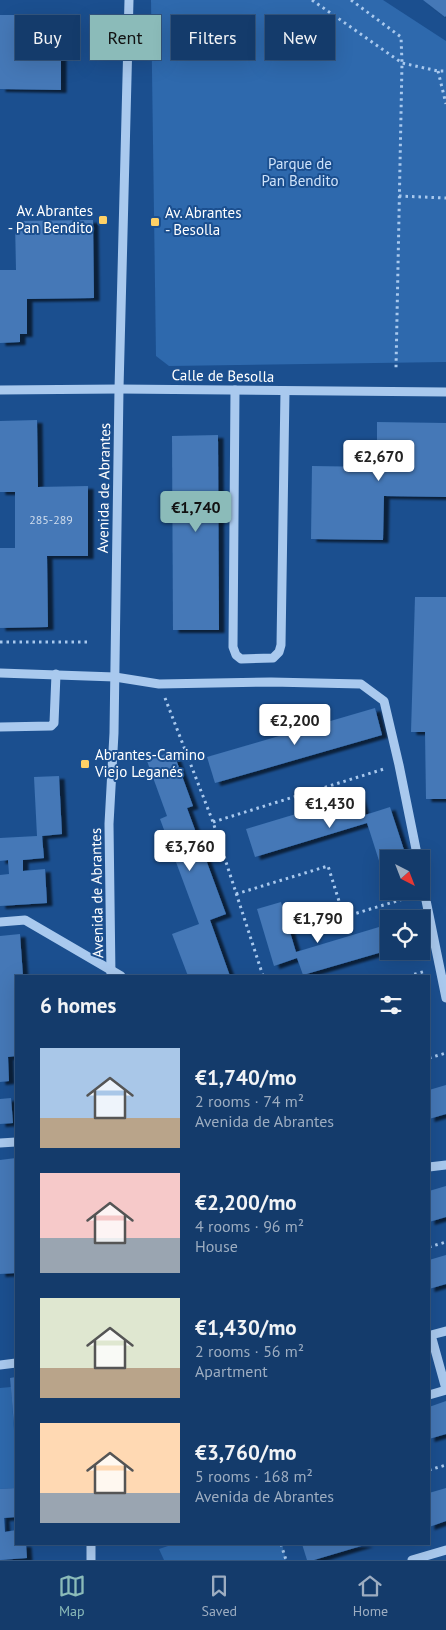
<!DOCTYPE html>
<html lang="en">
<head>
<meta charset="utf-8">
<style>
	:root { --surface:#143b6b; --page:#1d4271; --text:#f1f3f6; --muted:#9dadc1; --line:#33557e; --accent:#8bbbb9 }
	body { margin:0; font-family:"PT Sans",sans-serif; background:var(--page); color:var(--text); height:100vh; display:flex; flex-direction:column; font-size:19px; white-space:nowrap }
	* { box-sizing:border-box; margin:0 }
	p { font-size:16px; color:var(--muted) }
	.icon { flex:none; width:28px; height:28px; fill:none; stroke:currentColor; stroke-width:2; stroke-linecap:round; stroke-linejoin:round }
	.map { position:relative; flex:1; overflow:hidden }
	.side { position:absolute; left:15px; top:975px; width:415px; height:570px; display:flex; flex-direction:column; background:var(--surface); border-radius:0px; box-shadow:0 5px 20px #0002,0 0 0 1px var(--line) }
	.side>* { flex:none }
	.hud { position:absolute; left:15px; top:15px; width:416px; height:45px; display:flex; gap:10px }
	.needle { width:32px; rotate:138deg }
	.fabs { position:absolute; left:380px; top:850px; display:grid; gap:10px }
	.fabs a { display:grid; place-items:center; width:50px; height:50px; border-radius:0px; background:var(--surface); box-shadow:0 5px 20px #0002,0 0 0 1px var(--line); font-size:25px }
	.price { position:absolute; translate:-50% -42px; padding:0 11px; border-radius:5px; background:#fff; color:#222; font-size:16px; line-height:32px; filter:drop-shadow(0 1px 2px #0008) }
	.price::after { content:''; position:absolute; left:50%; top:30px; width:15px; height:11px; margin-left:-8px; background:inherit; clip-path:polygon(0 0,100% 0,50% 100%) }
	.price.active { background:var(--accent); color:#111 }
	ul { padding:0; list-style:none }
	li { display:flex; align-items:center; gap:15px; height:125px; padding:0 25px }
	li span { display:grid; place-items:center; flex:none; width:140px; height:100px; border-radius:0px; color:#555 }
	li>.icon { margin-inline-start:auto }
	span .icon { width:60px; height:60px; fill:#fffc; stroke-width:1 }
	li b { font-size:21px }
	h2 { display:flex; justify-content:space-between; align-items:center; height:60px; padding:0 25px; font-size:21px }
	.chip { padding:0 18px; border-radius:0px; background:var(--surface); box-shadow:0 5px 20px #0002,0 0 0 1px var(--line); font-size:18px; line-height:45px }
	.chip.active { background:var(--accent); color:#111 }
	.tab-bar { display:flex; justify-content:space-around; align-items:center; height:70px; border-top:1px solid var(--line); background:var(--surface); font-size:14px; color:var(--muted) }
	.tab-bar a { display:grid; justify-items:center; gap:2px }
	.tab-bar .active { color:var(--accent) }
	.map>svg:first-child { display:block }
	.green { fill:#2e69ad }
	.building { fill:#4478b7; filter:url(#shadow) }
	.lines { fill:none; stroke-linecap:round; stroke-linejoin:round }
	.path { stroke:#a9c9ee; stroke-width:3; stroke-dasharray:2.5 4; stroke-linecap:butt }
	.minor { stroke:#a9c9ee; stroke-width:9 }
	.poi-dot { fill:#ffd166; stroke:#1b4f8f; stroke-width:2 }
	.labels { text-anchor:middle; stroke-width:4; stroke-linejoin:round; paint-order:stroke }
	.number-label { font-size:12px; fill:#d0dded }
	.park-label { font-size:15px; fill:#cfe3fa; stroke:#1b4f8f }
	.poi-label { font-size:15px; fill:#fff; stroke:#1b4f8f; text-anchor:start }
	.street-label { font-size:15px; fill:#fff; stroke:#1b4f8f }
</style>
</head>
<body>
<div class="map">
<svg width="446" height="1560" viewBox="0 0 446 1560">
	<defs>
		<filter id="shadow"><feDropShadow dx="5.5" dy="3" stdDeviation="1" flood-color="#0009"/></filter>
	</defs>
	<rect width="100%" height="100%" fill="#1b4f8f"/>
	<g class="green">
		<path d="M151 0H383L446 41V362L169 366 156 356Z"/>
		<path d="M11 1387 16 1458V1488L0 1489V1388Z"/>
		<path d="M174 1544H282L286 1560H164L159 1549Z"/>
	</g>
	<g class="building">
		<path d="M423 0H446V16L445 17Z"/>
		<path d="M0 15H61V90L0 89Z"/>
		<path d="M93 220 94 298 27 299V334H20V342L0 343V270H16L15 221Z"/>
		<path d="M37 420 38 487 88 486V556H47L48 627 0 628V548H15V492H0V421Z"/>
		<path d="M377 422 446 423V497L384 496 383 540 311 539 312 466 377 467Z"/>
		<path d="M218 435 219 630H173L172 436Z"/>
		<path d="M415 597H446V799H426L425 732H411Z"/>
		<path d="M375 708 382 735 215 783 207 757Z"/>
		<path d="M173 751 193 806 187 808 226 914 210 920 230 976H188L172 934 199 924 160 819 167 816 147 761Z"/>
		<path d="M59 776 62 834 42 836 44 858 23 860V871L45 869 47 903 0 906V875L9 874 8 860 0 861V838L37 836 34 777Z"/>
		<path d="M359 795 365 815 390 807 407 859H389V868L382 870 367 823 255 857 246 829Z"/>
		<path d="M281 902 296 952 389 924V950L303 975 297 958 274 966 257 909Z"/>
		<path d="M20 934 23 976H16V1056L8 1057 9 1081 0 1082V936Z"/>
		<path d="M446 1085V1114L429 1119V1090Z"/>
		<path d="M11 1098 13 1123 0 1124V1099Z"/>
		<path d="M16 1158V1273L0 1274V1160Z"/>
		<path d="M446 1186V1217L429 1222V1191Z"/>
		<path d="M446 1255V1284L429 1289V1260Z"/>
		<path d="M16 1377V1436H15L10 1378Z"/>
		<path d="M446 1401V1434L429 1439V1407Z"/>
		<path d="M16 1488V1517L4 1518 5 1532 16 1530V1544H26L27 1558 0 1560V1489Z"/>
		<path d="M446 1488V1521L429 1527V1493Z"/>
		<path d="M302 1544H368L314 1560H307Z"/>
	</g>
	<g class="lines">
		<g class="path">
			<path d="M312 0 402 63 438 71H446"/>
			<path d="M351 0 401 37 402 63 396 368"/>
			<path d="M438 71 446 104"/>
			<path d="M399 196 446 198"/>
			<path d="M0 642H89"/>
			<path d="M165 698 213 822 263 976"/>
			<path d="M213 822 384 769"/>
			<path d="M236 894 328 866 344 917 410 897"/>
			<path d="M408 976 426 971"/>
			<path d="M429 1058 446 1053"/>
			<path d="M429 1247 446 1242"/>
			<path d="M429 1470 446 1465"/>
			<path d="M281 1544 286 1560"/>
		</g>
		<g class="minor">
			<path d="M0 390 119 389 446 392"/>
			<path d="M235 390 233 647 236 655 241 659 273 658 279 652 281 645 285 391"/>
			<path d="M0 673 115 677 159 684 271 682 361 684 384 701 399 765 418 859"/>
			<path d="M0 727 51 726 54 723 56 674"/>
			<path d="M421 876 446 998"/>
			<path d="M0 922 25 920 121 976"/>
			<path d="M111 976 109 824 114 733 119 389 129 0"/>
			<path d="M0 1143 16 1142"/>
			<path d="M429 1167 446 1165"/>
			<path d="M446 1331 431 1335 446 1389"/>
			<path d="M0 1365 16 1363"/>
			<path d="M429 1395 446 1390"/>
			<path d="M91 1560V1544"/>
			<path d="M412 1560 446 1550"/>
		</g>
	</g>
	<g class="poi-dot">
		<rect x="98" y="215" width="10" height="10" rx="2.5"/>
		<rect x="150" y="217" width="10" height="10" rx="2.5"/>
		<rect x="80" y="759" width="10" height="10" rx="2.5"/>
	</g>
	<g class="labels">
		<g class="number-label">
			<text x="51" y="524">285-289</text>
		</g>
		<g class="park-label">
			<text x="300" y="169">Parque de<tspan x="300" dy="17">Pan Bendito</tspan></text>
		</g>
		<g class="poi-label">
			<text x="93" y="216" text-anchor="end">Av. Abrantes<tspan x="93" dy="17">- Pan Bendito</tspan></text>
			<text x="165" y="218">Av. Abrantes<tspan x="165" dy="17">- Besolla</tspan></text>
			<text x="95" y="760">Abrantes-Camino<tspan x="95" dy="17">Viejo Leganés</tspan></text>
		</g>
		<g class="street-label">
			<text transform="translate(223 376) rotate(1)" y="5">Calle de Besolla</text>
			<text transform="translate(104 488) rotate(-89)" y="5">Avenida de Abrantes</text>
			<text transform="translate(97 893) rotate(-91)" y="5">Avenida de Abrantes</text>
		</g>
	</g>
</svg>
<div class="fabs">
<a><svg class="needle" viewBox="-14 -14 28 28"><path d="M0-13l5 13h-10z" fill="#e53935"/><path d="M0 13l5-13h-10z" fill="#9dadc1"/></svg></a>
<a><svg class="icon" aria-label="locate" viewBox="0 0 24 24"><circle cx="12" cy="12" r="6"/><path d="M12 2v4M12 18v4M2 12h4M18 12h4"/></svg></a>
</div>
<b class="price" style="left:379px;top:482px">€2,670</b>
<b class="price active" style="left:196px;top:533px">€1,740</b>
<b class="price" style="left:295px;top:746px">€2,200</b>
<b class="price" style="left:330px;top:829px">€1,430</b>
<b class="price" style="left:190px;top:872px">€3,760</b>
<b class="price" style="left:318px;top:944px">€1,790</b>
<div class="hud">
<a class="chip">Buy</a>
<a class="chip active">Rent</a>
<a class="chip">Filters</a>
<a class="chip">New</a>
</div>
<section class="side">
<h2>6 homes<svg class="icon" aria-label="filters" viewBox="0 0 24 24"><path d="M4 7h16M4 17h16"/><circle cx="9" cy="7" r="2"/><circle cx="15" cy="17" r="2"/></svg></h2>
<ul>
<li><span style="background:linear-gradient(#a9c7e8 70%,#b9a48a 0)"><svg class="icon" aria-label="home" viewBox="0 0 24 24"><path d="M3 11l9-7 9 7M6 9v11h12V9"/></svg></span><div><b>€1,740/mo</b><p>2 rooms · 74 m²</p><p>Avenida de Abrantes</p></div></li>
<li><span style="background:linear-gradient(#f6c9c9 65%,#9aa5b1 0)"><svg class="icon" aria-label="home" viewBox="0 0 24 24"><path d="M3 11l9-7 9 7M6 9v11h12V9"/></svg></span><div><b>€2,200/mo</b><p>4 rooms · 96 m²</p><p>House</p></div></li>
<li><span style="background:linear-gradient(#dfe7d0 70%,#b9a48a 0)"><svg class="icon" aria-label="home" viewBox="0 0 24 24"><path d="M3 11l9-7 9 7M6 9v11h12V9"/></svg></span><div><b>€1,430/mo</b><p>2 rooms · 56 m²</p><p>Apartment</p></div></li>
<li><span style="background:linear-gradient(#ffd9b3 70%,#9aa5b1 0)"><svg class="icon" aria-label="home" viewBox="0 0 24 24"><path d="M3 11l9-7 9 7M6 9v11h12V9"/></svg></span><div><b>€3,760/mo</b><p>5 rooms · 168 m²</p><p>Avenida de Abrantes</p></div></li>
</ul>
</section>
</div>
<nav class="tab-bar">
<a class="active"><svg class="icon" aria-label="map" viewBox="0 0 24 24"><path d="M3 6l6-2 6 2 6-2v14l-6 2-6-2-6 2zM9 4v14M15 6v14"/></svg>Map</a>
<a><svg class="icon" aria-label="saved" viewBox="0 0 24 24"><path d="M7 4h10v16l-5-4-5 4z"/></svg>Saved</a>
<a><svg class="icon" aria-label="home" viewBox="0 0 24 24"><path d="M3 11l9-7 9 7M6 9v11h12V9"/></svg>Home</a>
</nav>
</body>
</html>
